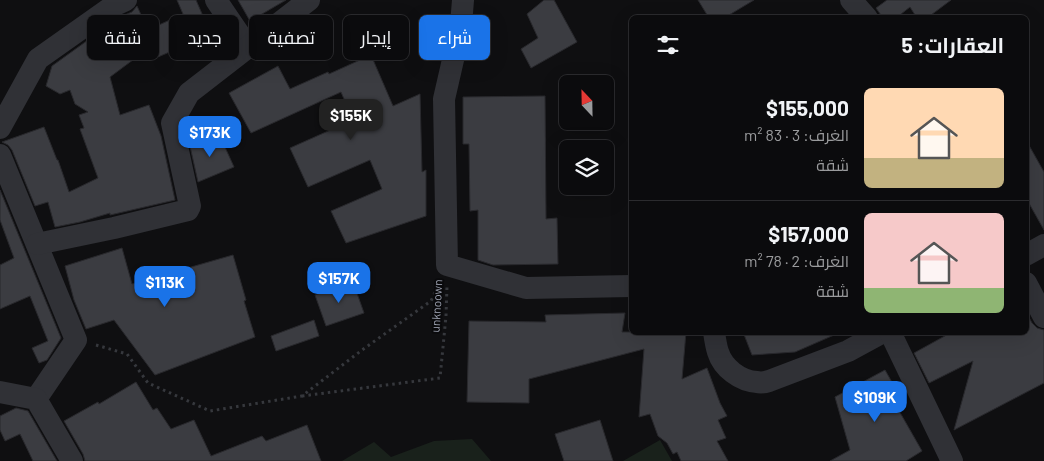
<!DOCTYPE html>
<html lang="ar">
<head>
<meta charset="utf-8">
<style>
	:root { --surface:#0b0b0d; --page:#19191b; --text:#f1f3f6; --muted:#9a9b9d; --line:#2b2b2e; --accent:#1a73e8 }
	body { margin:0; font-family:Barlow,Cairo,sans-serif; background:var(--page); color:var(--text); direction:rtl; height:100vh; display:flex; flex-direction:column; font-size:19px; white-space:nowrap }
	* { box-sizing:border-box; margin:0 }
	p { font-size:16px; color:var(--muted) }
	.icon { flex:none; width:28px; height:28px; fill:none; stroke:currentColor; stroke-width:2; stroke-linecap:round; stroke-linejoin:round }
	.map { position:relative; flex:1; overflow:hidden; direction:ltr }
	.details { position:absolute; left:629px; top:15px; width:400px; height:320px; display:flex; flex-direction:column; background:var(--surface); border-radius:8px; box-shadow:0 5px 20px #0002,0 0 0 1px var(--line); direction:rtl }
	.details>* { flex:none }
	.banner { position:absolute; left:15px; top:15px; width:475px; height:45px; direction:rtl; display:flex; gap:10px }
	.needle { width:32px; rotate:338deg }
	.fabs { position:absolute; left:559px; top:75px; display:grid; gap:10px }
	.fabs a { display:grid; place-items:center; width:55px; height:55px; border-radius:8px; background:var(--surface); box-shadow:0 5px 20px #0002,0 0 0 1px var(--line); font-size:25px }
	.price { position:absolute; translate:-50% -42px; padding:0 11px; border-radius:10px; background:var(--accent); color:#fff; font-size:16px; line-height:32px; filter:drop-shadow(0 1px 2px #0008) }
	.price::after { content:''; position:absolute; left:50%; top:30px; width:15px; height:11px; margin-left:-8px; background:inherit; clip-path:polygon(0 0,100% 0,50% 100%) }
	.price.current { background:#222; color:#fff }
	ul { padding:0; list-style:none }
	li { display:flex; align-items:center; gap:15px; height:125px; padding:0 25px }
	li+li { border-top:1px solid var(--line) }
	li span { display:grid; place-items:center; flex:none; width:140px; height:100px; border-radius:8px; color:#555 }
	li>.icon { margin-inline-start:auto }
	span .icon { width:60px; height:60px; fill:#fffc; stroke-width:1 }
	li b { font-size:21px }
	h2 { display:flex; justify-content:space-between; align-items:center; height:60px; padding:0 25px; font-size:21px }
	.chip { padding:0 18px; border-radius:8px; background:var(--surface); box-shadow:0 5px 20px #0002,0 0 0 1px var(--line); font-size:18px; line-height:45px }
	.chip.current { background:var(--accent); color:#fff }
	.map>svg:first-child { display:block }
	.green { fill:#19211b }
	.building { fill:#3b3c41; stroke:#29292d }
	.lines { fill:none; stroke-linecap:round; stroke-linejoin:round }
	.path { stroke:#36383d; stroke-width:3; stroke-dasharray:2.5 4; stroke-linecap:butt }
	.street { stroke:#303136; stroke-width:22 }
	.labels { text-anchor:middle; stroke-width:4; stroke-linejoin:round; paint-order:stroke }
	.street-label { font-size:12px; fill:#9fa4b3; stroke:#0a0a0c }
</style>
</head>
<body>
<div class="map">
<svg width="1044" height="461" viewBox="0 0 1044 461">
	<rect width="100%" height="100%" fill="#0f0f11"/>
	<g class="green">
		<path d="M472 439 491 461H342L374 442 391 457 434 441Z"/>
		<path d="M660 440 672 461H623Z"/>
	</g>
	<g class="building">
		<path d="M177 0H196L206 23 212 20 217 32 224 49 210 60 209 57 204 60 201 52 186 60 181 47 158 57 157 42 110 77 120 115 149 105 161 136 175 200 110 215V213L80 222 55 227 48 202 35 206 12 150 8 145 2 142 44 127 57 160H58L69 192 98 178 80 129 84 128 79 115 88 112 75 104 70 90 60 94 46 86 52 66 120 17 132 12 137 6 148 30 183 14Z"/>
		<path d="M238 0H286L250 21Z"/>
		<path d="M544 0H554L577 42 531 68 521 49 538 38 527 14Z"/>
		<path d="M698 0H754L724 18H709Z"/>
		<path d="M887 0H951L927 18H917L910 7 896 18H883L876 8Z"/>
		<path d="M371 55 393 106 420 94 422 172 426 170V216L346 243 331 211 382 189 370 160 308 187 290 148 353 120 341 92 251 133 229 93 278 66 290 89 328 72 329 74Z"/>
		<path d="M545 96 546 219 557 218 558 264 493 265 478 260V210L470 211 469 144H463V97Z"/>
		<path d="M219 134 234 167 198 182 190 146Z"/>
		<path d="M1026 140 1044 172V230L1026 198Z"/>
		<path d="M0 190 61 338 47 360 39 363 32 348 48 341 30 296 0 309V265L14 258 0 220Z"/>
		<path d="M122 248 132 284 233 255 246 300 244 301 255 337 155 375 114 320 86 329 74 300 65 266Z"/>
		<path d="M353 282 364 313 326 326 315 295Z"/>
		<path d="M1026 312 1032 323 1037 328 1044 330V383L954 430 973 361 929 383 914 353 952 332H1026Z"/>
		<path d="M625 313 622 332H686L682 379 707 368 720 403 727 416 718 420 726 438 717 441 728 461H681L677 452 673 454 667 443 658 436 650 414 639 417 644 349 529 379V403L467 402 469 321 546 322 545 315Z"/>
		<path d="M314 320 319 336 276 351 271 336Z"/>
		<path d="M743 332H841L795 352 752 355Z"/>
		<path d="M885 370 905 405 898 409 922 451 906 461H830L850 450 835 397Z"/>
		<path d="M136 382 153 410 157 408 171 429 194 420 211 456 262 436 266 441 307 425 321 461H85L83 454 64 421 98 402 99 404Z"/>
		<path d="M16 408 28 411 57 461H33L20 434 5 441 0 430V416Z"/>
		<path d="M600 420 613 461H564L555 434Z"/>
	</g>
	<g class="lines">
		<g class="path">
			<path d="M96 345 127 354 148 383 210 411 302 396 362 350 431 301 439 284"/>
			<path d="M302 396 440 378 446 316 447 286"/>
		</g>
		<g class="street">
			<path d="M216 0 248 47"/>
			<path d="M463 0 461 25 444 99 447 265 526 288 631 286"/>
			<path d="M851 0 867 18"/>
			<path d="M0 128 38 59 113 6 126 0"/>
			<path d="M0 155 76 340 36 399"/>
			<path d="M37 244 114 228 188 210 190 206 172 123 189 93 309 0"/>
			<path d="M1026 255 1044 245"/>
			<path d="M1026 283 1044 317"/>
			<path d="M714 332C715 339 716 346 718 352 723 368 740 381 757 382 761 383 766 382 769 381L848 351 883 332"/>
			<path d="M890 332 952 461"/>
			<path d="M0 392 36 399 72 461"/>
		</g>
	</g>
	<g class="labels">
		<g class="street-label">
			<text transform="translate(437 306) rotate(-87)" y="4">unknoown</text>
		</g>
	</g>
</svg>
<div class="fabs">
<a><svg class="needle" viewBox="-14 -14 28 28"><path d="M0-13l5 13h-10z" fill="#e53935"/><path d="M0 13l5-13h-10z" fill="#9a9b9d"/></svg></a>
<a><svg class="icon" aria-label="layers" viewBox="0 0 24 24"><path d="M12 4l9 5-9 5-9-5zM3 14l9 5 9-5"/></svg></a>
</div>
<b class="price current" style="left:351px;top:141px">$155K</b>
<b class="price" style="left:210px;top:158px">$173K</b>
<b class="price" style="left:339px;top:304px">$157K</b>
<b class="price" style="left:165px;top:308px">$113K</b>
<b class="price" style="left:875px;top:423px">$109K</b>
<div class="banner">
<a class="chip current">شراء</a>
<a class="chip">إيجار</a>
<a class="chip">تصفية</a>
<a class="chip">جديد</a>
<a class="chip">شقة</a>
</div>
<section class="details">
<h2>العقارات: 5<svg class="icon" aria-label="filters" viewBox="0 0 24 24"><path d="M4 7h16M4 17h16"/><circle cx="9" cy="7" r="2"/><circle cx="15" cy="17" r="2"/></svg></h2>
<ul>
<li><span style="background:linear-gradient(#ffd9b3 70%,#c2b280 0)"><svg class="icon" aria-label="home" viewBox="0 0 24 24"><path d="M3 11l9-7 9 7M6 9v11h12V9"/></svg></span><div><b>$155,000</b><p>الغرف: 3 · 83 m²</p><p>شقة</p></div></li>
<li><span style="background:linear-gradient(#f6c9c9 75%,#8fb573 0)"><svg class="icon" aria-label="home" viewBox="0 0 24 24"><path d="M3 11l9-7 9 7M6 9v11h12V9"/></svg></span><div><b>$157,000</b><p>الغرف: 2 · 78 m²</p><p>شقة</p></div></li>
</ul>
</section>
</div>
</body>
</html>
